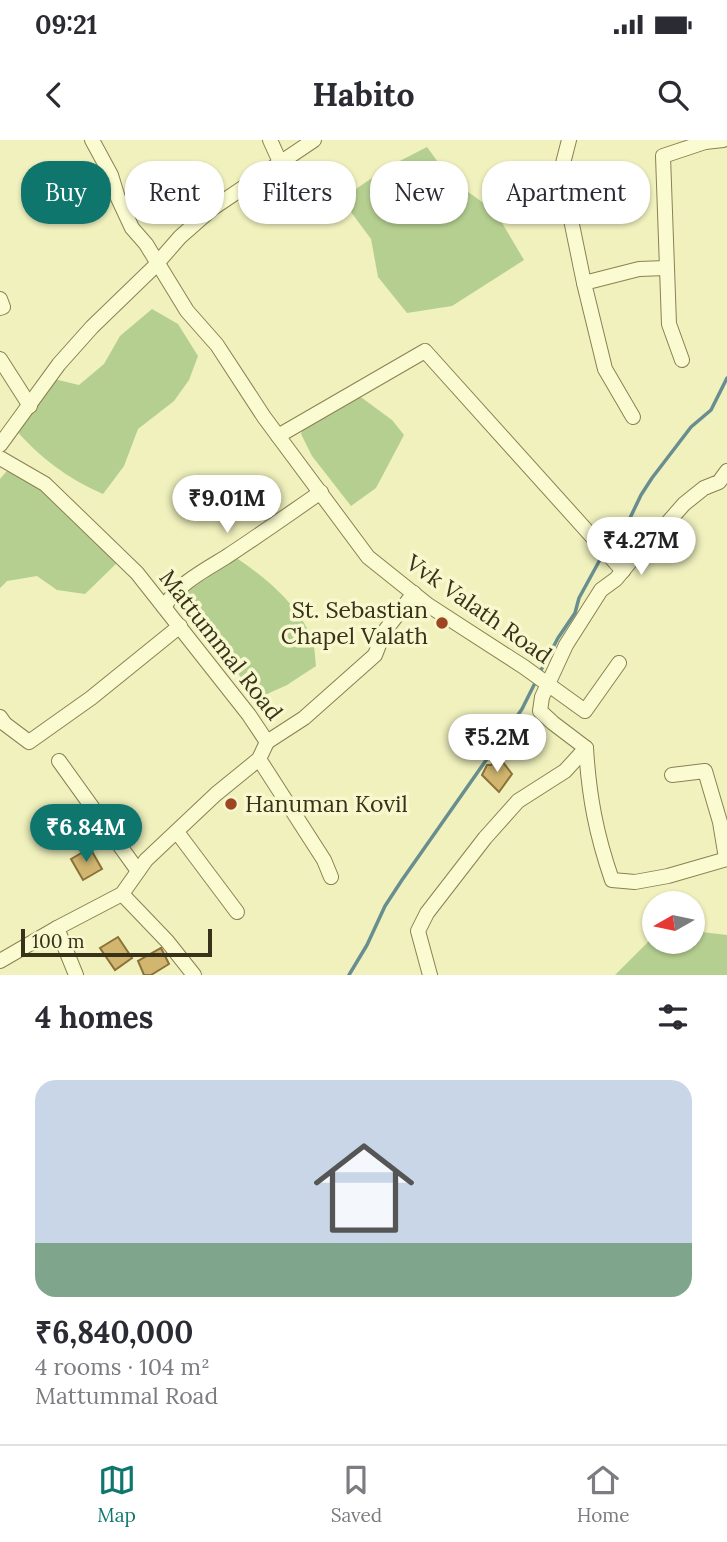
<!DOCTYPE html>
<html lang="en">
<head>
<meta charset="utf-8">
<style>
	:root { --surface:#fff; --page:#f2f2f3; --text:#2b2b33; --muted:#7c7c81; --line:#e1e1e2; --accent:#0f766e }
	body { margin:0; font-family:Lora,serif; background:var(--page); color:var(--text); height:100vh; display:flex; flex-direction:column; font-size:26px; white-space:nowrap }
	* { box-sizing:border-box; margin:0 }
	p { font-size:23px; color:var(--muted) }
	.icon { flex:none; width:38px; height:38px; fill:none; stroke:currentColor; stroke-width:2; stroke-linecap:round; stroke-linejoin:round }
	.map { position:relative; height:835px; overflow:hidden }
	.drawer { display:flex; flex-direction:column; background:var(--surface); flex:1 }
	.drawer>* { flex:none }
	.guide { position:absolute; left:21px; top:21px; width:686px; height:63px; display:flex; gap:14px }
	.needle { width:46px; rotate:261deg }
	.controls { position:absolute; left:642px; top:751px; display:grid; gap:14px }
	.controls a { display:grid; place-items:center; width:63px; height:63px; border-radius:50%; background:var(--surface); box-shadow:0 2px 5px #0004; font-size:35px }
	.scale { position:absolute; left:21px; bottom:18px; width:191px; box-sizing:border-box; padding-left:7px; border:4px solid #38321b; border-top:0; font-size:19px; line-height:24px; white-space:nowrap; color:#38321b; -webkit-text-stroke:5px #f7f8cd; paint-order:stroke }
	.price { position:absolute; translate:-50% -60px; padding:0 16px; border-radius:24px; background:#fff; color:#222; font-size:23px; line-height:46px; filter:drop-shadow(0 2px 4px #0008) }
	.price::after { content:''; position:absolute; left:50%; top:42px; width:21px; height:16px; margin-left:-10px; background:inherit; clip-path:polygon(0 0,100% 0,50% 100%) }
	.price.on { background:var(--accent); color:#fff }
	ul { padding:0; list-style:none }
	li { display:grid; align-content:center; gap:14px; height:371px; padding:0 35px }
	li span { display:grid; place-items:center; height:217px; border-radius:21px; color:#555 }
	li>.icon { margin-inline-start:auto }
	span .icon { width:126px; height:126px; fill:#fffc; stroke-width:1 }
	li b { font-size:30px }
	h2 { display:flex; justify-content:space-between; align-items:center; height:84px; padding:0 35px; font-size:30px }
	.tag { padding:0 24px; border-radius:28px; background:var(--surface); box-shadow:0 2px 5px #0004; font-size:24px; line-height:63px }
	.tag.on { background:var(--accent); color:#fff }
	.status { display:flex; justify-content:space-between; align-items:center; height:49px; padding:0 35px; background:var(--surface); direction:ltr }
	.status svg { height:19px; fill:currentColor }
	header { display:flex; justify-content:space-between; align-items:center; height:91px; padding:0 35px; background:var(--surface); font-size:32px; font-weight:700 }
	.tab-bar { display:flex; justify-content:space-around; align-items:center; height:98px; border-top:2px solid var(--line); background:var(--surface); font-size:19px; color:var(--muted) }
	.tab-bar a { display:grid; justify-items:center; gap:4px }
	.tab-bar .on { color:var(--accent) }
	.map>svg:first-child { display:block }
	.green { fill:#b5cf91 }
	.lines { fill:none; stroke-linecap:round; stroke-linejoin:round }
	.stream { stroke:#688e90; stroke-width:3.5 }
	.building { fill:#d2b670; stroke:#8b7239; stroke-width:2 }
	.street-casing { stroke:#8a8155; stroke-width:16 }
	.street { stroke:#fbfbd1; stroke-width:14 }
	.poi-dot { fill:#9d4621; stroke:#f7f8cd; stroke-width:2.5 }
	.labels { text-anchor:middle; stroke-width:7; stroke-linejoin:round; paint-order:stroke }
	.street-label { font-size:23px; fill:#38321b; stroke:#f7f8cd }
	.poi-label { font-size:23px; fill:#38321b; stroke:#f7f8cd; text-anchor:end }
</style>
</head>
<body>
<div class="status"><b>09:21</b><svg viewBox="0 0 49 12"><path d="M0 12V9h3v3zM5 12V6h3v6zM10 12V3h3v9zM15 12V0h3v12zM26 1h20v11H26zM47 4h2v5h-2z"/></svg></div>
<header><svg class="icon" aria-label="back" viewBox="0 0 24 24"><path d="M15 5l-7 7 7 7"/></svg>Habito<svg class="icon" aria-label="search" viewBox="0 0 24 24"><circle cx="10" cy="10" r="6"/><path d="M15 15l6 6"/></svg></header>
<div class="map">
<svg width="727" height="835" viewBox="0 0 727 835">
	<rect width="100%" height="100%" fill="#f0f1bd"/>
	<g class="green">
		<path d="M427 7 451 40 495 71 524 120 452 166 407 173 378 137 371 99 348 68 353 51 388 27Z"/>
		<path d="M152 169 178 184 198 216 189 240 174 261 138 289 124 326 103 354C68 339 39 317 14 288L50 238 79 245 104 224 120 196Z"/>
		<path d="M358 255 392 280 404 295 376 348 351 366 312 316 301 294 305 281Z"/>
		<path d="M12 325 30 336 121 419 85 454 57 450 37 436 7 441 0 448V339Z"/>
		<path d="M235 417C266 438 298 464 312 499 315 507 315 518 316 526L287 545 256 559 230 522 182 465 178 455 194 442 206 439 220 420Z"/>
		<path d="M693 791 727 795V835H615L654 796V802H693Z"/>
	</g>
	<g class="lines">
		<g class="stream">
			<path d="M608 406 617 388 630 378 641 355 652 338 691 287 711 270 727 238"/>
			<path d="M540 532 558 498 575 473 579 458 602 416"/>
			<path d="M349 835 367 805 385 766 402 740 522 569 537 539"/>
		</g>
	</g>
	<g class="building">
		<path d="M498 619 502 621 512 634 499 652 482 635 487 625H491Z"/>
		<path d="M90 708 102 729 83 740 71 719Z"/>
		<path d="M118 797 132 818 115 830 100 808Z"/>
		<path d="M161 808 169 824 151 835H144L138 821Z"/>
	</g>
	<g class="lines">
		<defs>
			<g id="street">
				<path d="M92 0 111 35 118 58 132 88 146 104 187 171 217 205 264 277 368 417 428 465 524 527 585 571 619 523"/>
				<path d="M270 0 280 22"/>
				<path d="M569 0 561 31 584 143"/>
				<path d="M705 0V2L723 0"/>
				<path d="M0 159 3 167 0 168"/>
				<path d="M0 219 30 266"/>
				<path d="M682 220 669 184 663 16 705 2"/>
				<path d="M633 277 605 229 584 143 639 129 666 128"/>
				<path d="M278 296 425 211 623 431"/>
				<path d="M0 305 59 224 92 187 153 128 180 97 213 68 314 0"/>
				<path d="M0 318 45 344 137 433 249 575 267 602 259 619 216 654 146 720 122 754 57 788 0 821"/>
				<path d="M164 467C178 444 203 431 226 417 258 396 289 374 321 352"/>
				<path d="M0 577 5 584 29 602 91 558 180 486"/>
				<path d="M267 602 304 578 375 515 384 492 414 453"/>
				<path d="M586 608C589 656 596 694 612 740L635 742 668 736 727 719"/>
				<path d="M259 619 324 720 331 737"/>
				<path d="M59 621 138 731"/>
				<path d="M672 635 705 631 720 682 726 718"/>
				<path d="M177 692 237 772"/>
				<path d="M122 754 167 801 194 835"/>
				<path d="M57 788 76 835"/>
				<path d="M430 835 418 791 427 773 485 698 518 661 565 631 586 608 553 583 540 571 542 557 566 505 601 450 616 439 648 400 663 388 684 364 704 348 719 342 727 331"/>
			</g>
		</defs>
		<use href="#street" class="street-casing"/>
		<use href="#street" class="street"/>
	</g>
	<g class="poi-dot">
		<circle cx="442" cy="483" r="7"/>
		<circle cx="231" cy="664" r="7"/>
	</g>
	<g class="labels">
		<g class="street-label">
			<text transform="translate(479 469) rotate(35)" y="8">Vvk Valath Road</text>
			<text transform="translate(221 505) rotate(52)" y="8">Mattummal Road</text>
		</g>
		<g class="poi-label">
			<text x="428" y="478">St. Sebastian<tspan x="428" dy="26">Chapel Valath</tspan></text>
			<text x="245" y="672" text-anchor="start">Hanuman Kovil</text>
		</g>
	</g>
</svg>
<div class="controls">
<a><svg class="needle" viewBox="-14 -14 28 28"><path d="M0-13l5 13h-10z" fill="#e53935"/><path d="M0 13l5-13h-10z" fill="#7c7c81"/></svg></a>
</div>
<div class="scale">100 m</div>
<b class="price" style="left:227px;top:395px">₹9.01M</b>
<b class="price" style="left:641px;top:437px">₹4.27M</b>
<b class="price" style="left:497px;top:634px">₹5.2M</b>
<b class="price on" style="left:86px;top:724px">₹6.84M</b>
<div class="guide">
<a class="tag on">Buy</a>
<a class="tag">Rent</a>
<a class="tag">Filters</a>
<a class="tag">New</a>
<a class="tag">Apartment</a>
</div>
</div>
<section class="drawer">
<h2>4 homes<svg class="icon" aria-label="filters" viewBox="0 0 24 24"><path d="M4 7h16M4 17h16"/><circle cx="9" cy="7" r="2"/><circle cx="15" cy="17" r="2"/></svg></h2>
<ul>
<li><span style="background:linear-gradient(#c9d6e8 75%,#7fa58c 0)"><svg class="icon" aria-label="home" viewBox="0 0 24 24"><path d="M3 11l9-7 9 7M6 9v11h12V9"/></svg></span><div><b>₹6,840,000</b><p>4 rooms · 104 m²</p><p>Mattummal Road</p></div></li>
</ul>
</section>
<nav class="tab-bar">
<a class="on"><svg class="icon" aria-label="map" viewBox="0 0 24 24"><path d="M3 6l6-2 6 2 6-2v14l-6 2-6-2-6 2zM9 4v14M15 6v14"/></svg>Map</a>
<a><svg class="icon" aria-label="saved" viewBox="0 0 24 24"><path d="M7 4h10v16l-5-4-5 4z"/></svg>Saved</a>
<a><svg class="icon" aria-label="home" viewBox="0 0 24 24"><path d="M3 11l9-7 9 7M6 9v11h12V9"/></svg>Home</a>
</nav>
</body>
</html>
